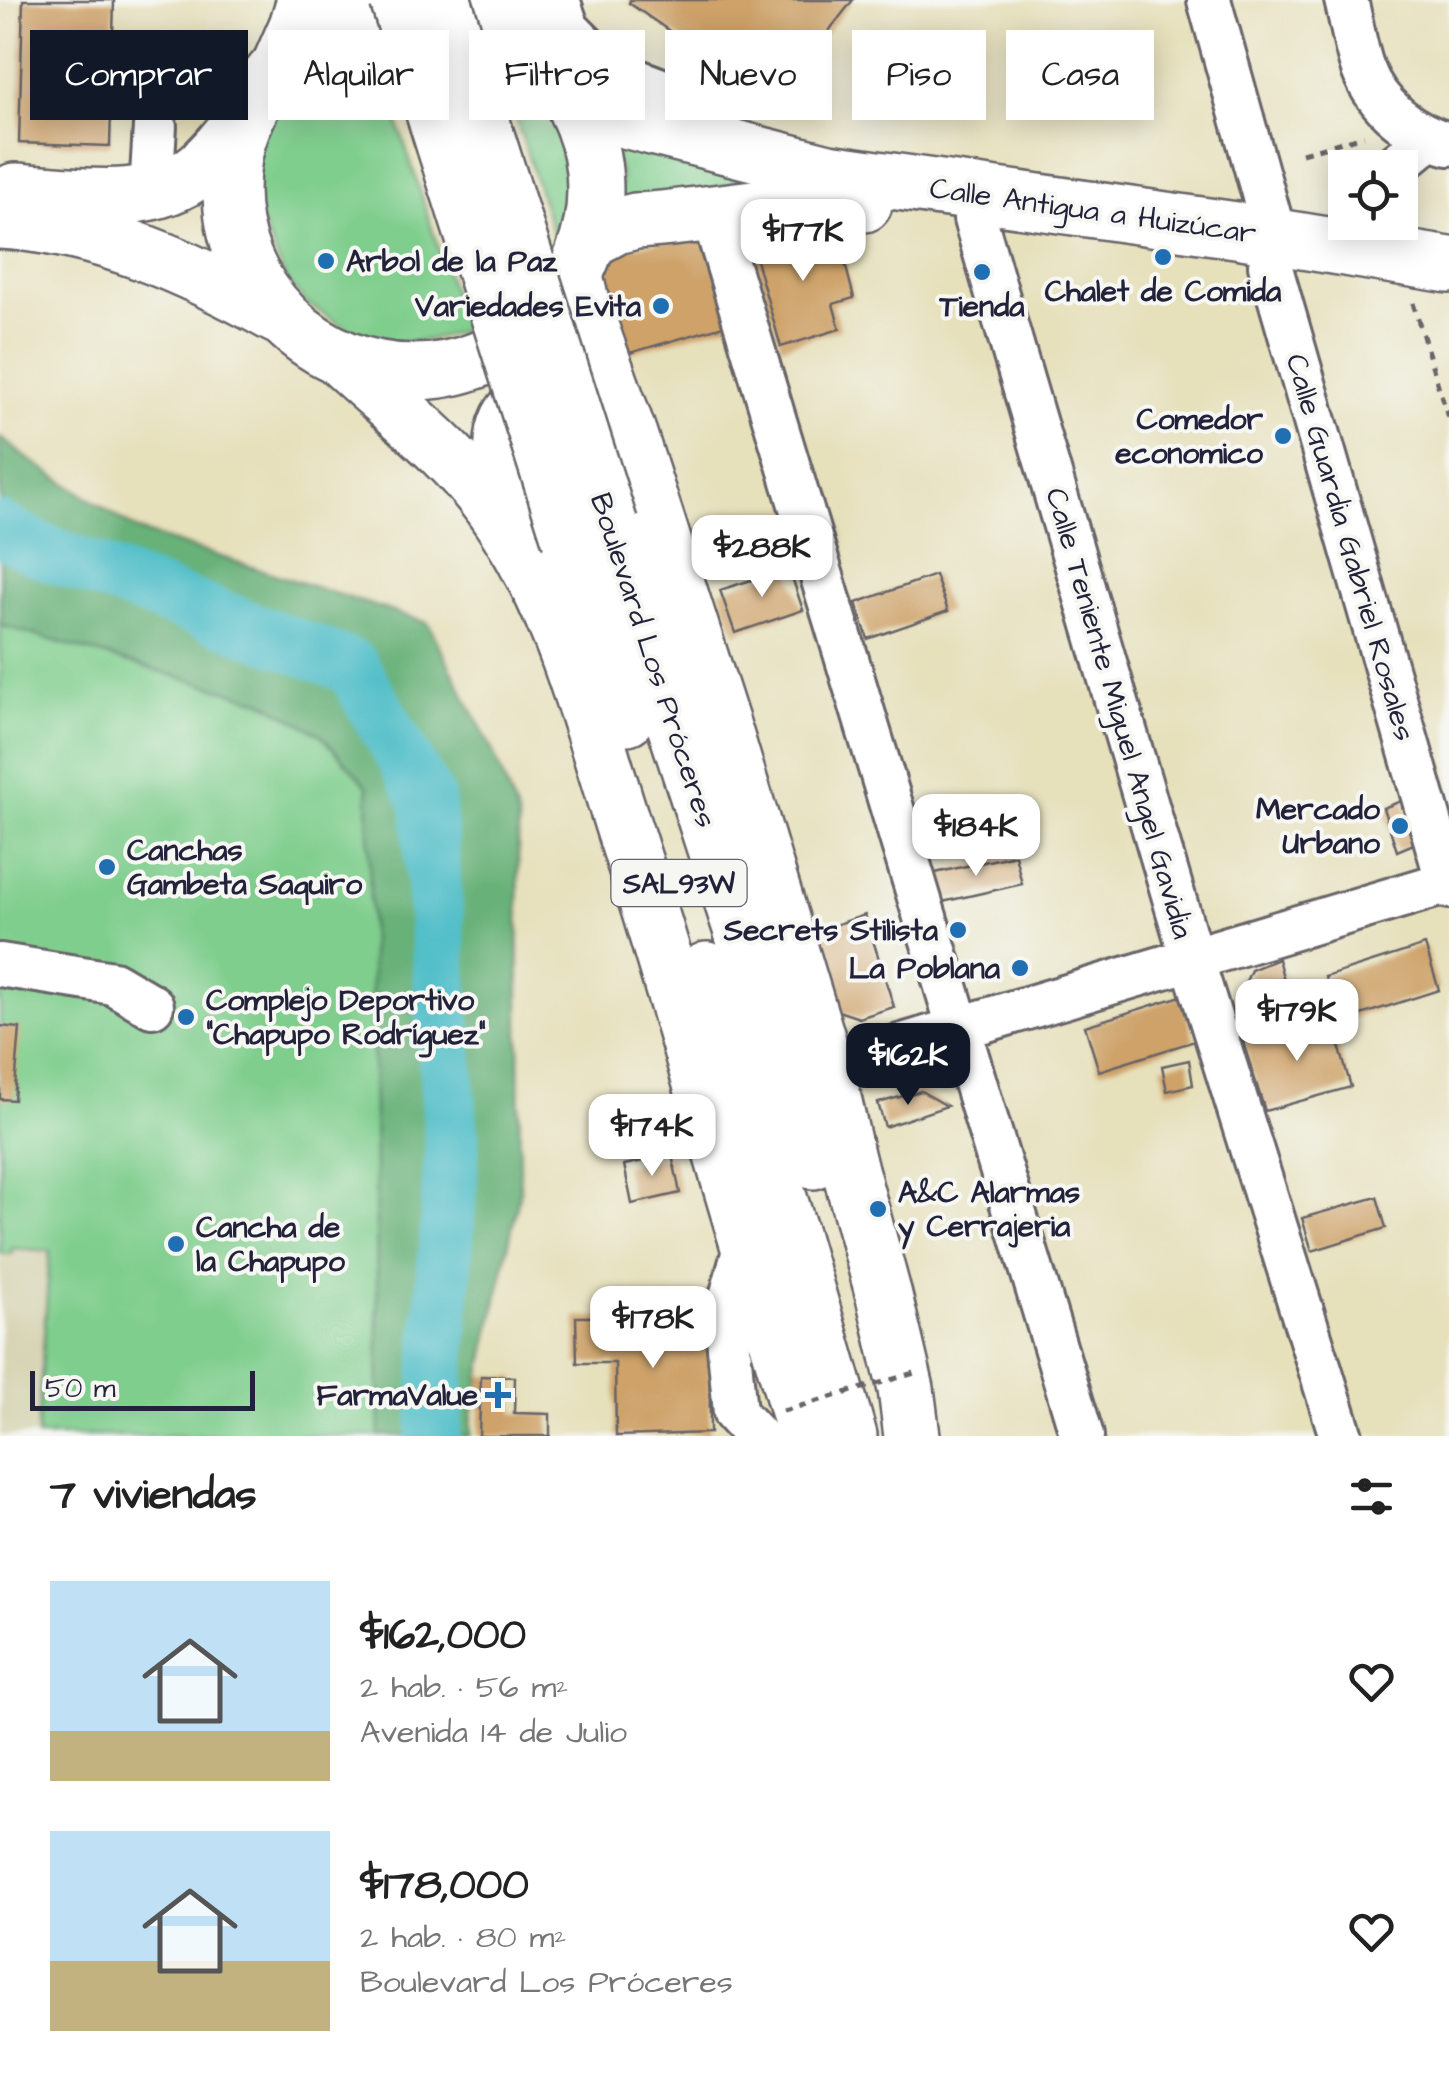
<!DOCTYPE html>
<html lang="es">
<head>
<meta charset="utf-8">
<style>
	:root { --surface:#fff; --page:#f2f2f2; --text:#222; --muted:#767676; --accent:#111827 }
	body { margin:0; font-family:"Architects Daughter",sans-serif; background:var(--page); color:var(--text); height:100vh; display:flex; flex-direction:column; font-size:38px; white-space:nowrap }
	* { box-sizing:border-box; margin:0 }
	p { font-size:32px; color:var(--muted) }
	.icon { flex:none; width:55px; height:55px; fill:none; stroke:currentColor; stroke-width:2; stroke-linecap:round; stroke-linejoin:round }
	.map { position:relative; height:1436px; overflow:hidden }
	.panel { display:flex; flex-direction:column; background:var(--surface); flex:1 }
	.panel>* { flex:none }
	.guide { position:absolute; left:30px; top:30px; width:1390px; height:90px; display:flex; gap:20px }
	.buttons { position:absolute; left:1328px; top:150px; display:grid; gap:20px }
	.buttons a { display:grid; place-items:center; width:90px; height:90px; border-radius:0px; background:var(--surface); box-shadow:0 5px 25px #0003; font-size:50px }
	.scale { position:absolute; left:30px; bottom:25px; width:225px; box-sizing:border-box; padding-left:10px; border:5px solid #22223b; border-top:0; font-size:28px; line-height:35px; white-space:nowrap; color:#22223b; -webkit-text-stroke:8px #f6f6f2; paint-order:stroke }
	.price { position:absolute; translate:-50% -85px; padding:0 22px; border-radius:20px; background:#fff; color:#222; font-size:32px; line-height:65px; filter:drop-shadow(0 2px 5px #0008) }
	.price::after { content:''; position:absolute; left:50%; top:60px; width:30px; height:22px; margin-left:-15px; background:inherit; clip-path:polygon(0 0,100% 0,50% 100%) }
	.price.current { background:var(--accent); color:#fff }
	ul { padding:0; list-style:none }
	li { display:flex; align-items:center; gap:30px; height:250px; padding:0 50px }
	li span { display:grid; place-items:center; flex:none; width:280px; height:200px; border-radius:0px; color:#555 }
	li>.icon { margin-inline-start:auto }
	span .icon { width:120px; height:120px; fill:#fffc; stroke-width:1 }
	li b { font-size:42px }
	h2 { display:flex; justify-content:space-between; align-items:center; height:120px; padding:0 50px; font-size:42px }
	.pill { padding:0 35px; border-radius:0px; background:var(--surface); box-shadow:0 5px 25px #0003; font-size:35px; line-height:90px }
	.pill.current { background:var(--accent); color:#fff }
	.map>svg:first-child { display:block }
	.built { fill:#d8d5b6 }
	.green { fill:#7fce8d; stroke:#507864; stroke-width:2.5 }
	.forest { fill:#67b178; stroke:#446a5a; stroke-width:2.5 }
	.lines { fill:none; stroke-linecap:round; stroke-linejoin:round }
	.river { stroke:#52bfc9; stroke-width:55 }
	.building { fill:#cea269 }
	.minor-casing { stroke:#676468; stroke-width:48 }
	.major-casing { stroke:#676468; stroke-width:60 }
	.highway-casing { stroke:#676468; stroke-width:60 }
	.path { stroke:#676468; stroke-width:5; stroke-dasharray:8 8; stroke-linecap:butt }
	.minor { stroke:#fff; stroke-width:42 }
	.major { stroke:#fff; stroke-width:55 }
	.highway { stroke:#fff; stroke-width:55 }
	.highway-bridge-casing { stroke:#676468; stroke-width:60; stroke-linecap:butt }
	.path-bridge { stroke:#676468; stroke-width:5; stroke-dasharray:8 8; stroke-linecap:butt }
	.highway-bridge { stroke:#fff; stroke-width:55 }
	.poi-dot { fill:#1f6fb2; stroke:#f6f6f2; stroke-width:4 }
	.labels { text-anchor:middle; stroke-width:8; stroke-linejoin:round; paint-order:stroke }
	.shield { fill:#f6f6f2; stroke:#626272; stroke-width:2.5 }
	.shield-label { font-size:28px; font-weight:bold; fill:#22223b }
	.street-label { font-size:30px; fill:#22223b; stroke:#f6f6f2 }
	.poi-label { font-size:30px; font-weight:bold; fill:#22223b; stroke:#f6f6f2; text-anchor:end }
</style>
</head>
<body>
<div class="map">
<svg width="1449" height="1436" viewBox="0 0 1449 1436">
	<rect width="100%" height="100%" fill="#f6f6f2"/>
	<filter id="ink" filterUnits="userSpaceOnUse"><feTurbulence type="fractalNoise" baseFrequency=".01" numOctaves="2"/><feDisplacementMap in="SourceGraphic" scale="20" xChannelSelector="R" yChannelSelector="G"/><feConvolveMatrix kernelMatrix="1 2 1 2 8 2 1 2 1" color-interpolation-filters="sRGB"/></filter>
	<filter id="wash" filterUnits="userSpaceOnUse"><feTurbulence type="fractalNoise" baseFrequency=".0048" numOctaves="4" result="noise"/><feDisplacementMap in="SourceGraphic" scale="40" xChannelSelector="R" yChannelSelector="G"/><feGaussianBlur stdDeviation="2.25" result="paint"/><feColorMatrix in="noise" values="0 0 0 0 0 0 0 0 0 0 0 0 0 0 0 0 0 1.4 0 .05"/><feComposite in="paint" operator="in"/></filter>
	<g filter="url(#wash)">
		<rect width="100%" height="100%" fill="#e6e0bb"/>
		<path class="built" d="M0 1248 50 1250 37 1436H0Z"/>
		<g class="green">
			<path d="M369 33 465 331 423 341 392 344 360 337 306 303 285 277 258 215 252 180 256 149 284 86 340 43Z"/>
			<path d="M496 56C505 61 516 65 524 71 537 82 543 95 551 110 581 163 583 196 559 253Z"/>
			<path d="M608 131 782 183 618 214 621 177Z"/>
			<path d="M0 625 262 701 320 734 368 787 380 1436H37L50 1251 12 1248 11 1254 0 1253Z"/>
		</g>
		<path class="forest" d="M0 437 24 456 139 531 428 623 493 752 518 816 520 1191 472 1415 471 1436H380L368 787 320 734 262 701 0 625Z"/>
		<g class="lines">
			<path class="river" d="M0 529 38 549 352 667 428 800 452 1146 434 1436"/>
		</g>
		<g id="blocks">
			<g class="building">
				<path d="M23 0H114L110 146 19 143Z"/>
				<path d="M630 0H853L795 74 767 59 746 84 629 3Z"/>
				<path d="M769 234 838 236 854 298 833 304 840 329 781 347 754 253Z"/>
				<path d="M704 235 734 323 609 359 597 266 614 249Z"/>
				<path d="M789 568 803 610 735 633 720 590Z"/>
				<path d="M935 575 948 611 868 639 856 603Z"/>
				<path d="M1404 800 1416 843 1397 851 1383 808Z"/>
				<path d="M1015 855 1022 884 938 903 931 874Z"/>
				<path d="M865 915 894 1007 859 1018 832 1009 807 934Z"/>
				<path d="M1425 945 1439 990 1339 1022 1325 977Z"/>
				<path d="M1278 959 1294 1016 1250 1032 1240 995 1251 970Z"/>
				<path d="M1181 996 1195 1041 1099 1071 1085 1026Z"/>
				<path d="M1331 1018 1351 1087 1265 1111 1243 1042Z"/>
				<path d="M0 1026 20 1028 14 1100 0 1099Z"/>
				<path d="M1189 1060 1193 1085 1167 1091 1162 1066Z"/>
				<path d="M921 1091 947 1106 885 1127 878 1103Z"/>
				<path d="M672 1155 680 1193 632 1204 624 1165Z"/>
				<path d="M1377 1197 1386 1228 1312 1251 1302 1218Z"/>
				<path d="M709 1316 710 1433 616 1436 615 1363H577L576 1317Z"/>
				<path d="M481 1376 515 1377 514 1413 550 1414V1436H479Z"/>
			</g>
		</g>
	</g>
	<g filter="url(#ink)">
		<use href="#blocks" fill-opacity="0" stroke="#676468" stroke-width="2.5"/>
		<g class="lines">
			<defs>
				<g id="minor">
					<path d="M558 0 568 29 609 70 690 101 673 133"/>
					<path d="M1209 0 1275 236 1270 265 1449 887"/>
					<path d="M1346 0C1352 23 1355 47 1363 69 1377 107 1412 134 1449 144"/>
					<path d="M1393 168 1428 139"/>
					<path d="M151 192 155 126"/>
					<path d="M712 213 1082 1436"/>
					<path d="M975 219 1192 959 1341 1436"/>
					<path d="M0 965 113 983 152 1006"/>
					<path d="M826 1068 1449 882"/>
					<path d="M747 1240 726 1315 735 1413 756 1436"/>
				</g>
				<g id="major">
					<circle cx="413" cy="190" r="182"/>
					<path d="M568 93 625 120 828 172 1236 230 1449 265"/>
					<path d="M15 191C74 194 148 210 198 170 216 155 230 137 244 118"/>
					<path d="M0 221C99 226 192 269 278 316"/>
					<path d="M588 241 616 226 636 221C713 216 787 198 864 204"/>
				</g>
				<g id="highway">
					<path d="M520 0 540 58"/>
					<path d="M280 65 297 26 305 0"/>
					<path d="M574 274 581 301 629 435 726 737 826 1068 847 1159 884 1296 906 1389 912 1436"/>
					<path d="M338 356C391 406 452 451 494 510 562 605 590 723 625 832 669 967 706 1104 747 1240 767 1305 787 1370 805 1436"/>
					<path d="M610 525 760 987 813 1161"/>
					<path d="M522 533C512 491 482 431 526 400 537 393 551 391 564 392"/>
					<path d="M570 539 627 717"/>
					<path d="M707 970 788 1227 849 1436"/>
				</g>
			</defs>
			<use href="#minor" class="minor-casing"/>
			<use href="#major" class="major-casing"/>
			<use href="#highway" class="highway-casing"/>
			<g class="path">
				<path d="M1302 153 1364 136"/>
				<path d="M1413 303 1449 421"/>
			</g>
			<use href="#minor" class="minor"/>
			<use href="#major" class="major"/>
			<use href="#highway" class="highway"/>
			<defs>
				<g id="highway-bridge">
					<path d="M398 0 570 539"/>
					<path d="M443 0 610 525"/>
				</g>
			</defs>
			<use href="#highway-bridge" class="highway-bridge-casing"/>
			<path class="path-bridge" d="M783 1411 918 1372"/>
			<use href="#highway-bridge" class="highway-bridge"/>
		</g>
	</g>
	<g class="poi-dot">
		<circle cx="1163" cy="257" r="10"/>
		<circle cx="326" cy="261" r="10"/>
		<circle cx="982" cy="272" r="10"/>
		<circle cx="661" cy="306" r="10"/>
		<circle cx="1283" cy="436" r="10"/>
		<circle cx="1400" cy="826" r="10"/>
		<circle cx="107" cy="867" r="10"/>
		<circle cx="958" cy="930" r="10"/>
		<circle cx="1020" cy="968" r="10"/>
		<circle cx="186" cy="1017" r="10"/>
		<circle cx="878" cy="1209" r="10"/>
		<circle cx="176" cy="1244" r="10"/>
		<path d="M493 1380h10v10h10v10h-10v10h-10v-10h-10v-10h10z"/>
	</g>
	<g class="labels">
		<rect class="shield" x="611.5" y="860" width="135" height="46" rx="8"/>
		<g class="shield-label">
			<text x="679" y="893">SAL93W</text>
		</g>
		<g class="street-label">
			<text transform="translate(1093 210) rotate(8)" y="10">Calle Antigua a Huizúcar</text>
			<text transform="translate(1351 547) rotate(74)" y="10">Calle Guardia Gabriel Rosales</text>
			<text transform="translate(654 660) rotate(72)" y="10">Boulevard Los Próceres</text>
			<text transform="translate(1120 713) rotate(74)" y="10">Calle Teniente Miguel Angel Gavidia</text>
		</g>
		<g class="poi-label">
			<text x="346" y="271" text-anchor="start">Arbol de la Paz</text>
			<text x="1163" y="301" text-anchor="middle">Chalet de Comida</text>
			<text x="641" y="316">Variedades Evita</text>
			<text x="982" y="316" text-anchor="middle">Tienda</text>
			<text x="1263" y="429">Comedor<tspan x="1263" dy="34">economico</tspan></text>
			<text x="1380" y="819">Mercado<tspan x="1380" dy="34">Urbano</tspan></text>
			<text x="127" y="860" text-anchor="start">Canchas<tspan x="127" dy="34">Gambeta Saquiro</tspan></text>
			<text x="938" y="940">Secrets Stilista</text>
			<text x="1000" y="978">La Poblana</text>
			<text x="206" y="1010" text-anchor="start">Complejo Deportivo<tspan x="206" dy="34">"Chapupo Rodríguez"</tspan></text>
			<text x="898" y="1202" text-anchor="start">A&amp;C Alarmas<tspan x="898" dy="34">y Cerrajeria</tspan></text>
			<text x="196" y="1237" text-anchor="start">Cancha de<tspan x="196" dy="34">la Chapupo</tspan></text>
			<text x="478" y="1405">FarmaValue</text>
		</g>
	</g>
</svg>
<div class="buttons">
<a><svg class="icon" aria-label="locate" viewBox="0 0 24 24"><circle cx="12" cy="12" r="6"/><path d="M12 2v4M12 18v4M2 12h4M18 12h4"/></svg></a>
</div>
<div class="scale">50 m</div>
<b class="price" style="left:803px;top:284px">$177K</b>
<b class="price" style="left:762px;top:600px">$288K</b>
<b class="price" style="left:976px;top:879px">$184K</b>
<b class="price" style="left:1297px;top:1064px">$179K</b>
<b class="price current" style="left:908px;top:1108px">$162K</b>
<b class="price" style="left:652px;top:1179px">$174K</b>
<b class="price" style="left:653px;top:1371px">$178K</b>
<div class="guide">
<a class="pill current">Comprar</a>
<a class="pill">Alquilar</a>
<a class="pill">Filtros</a>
<a class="pill">Nuevo</a>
<a class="pill">Piso</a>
<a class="pill">Casa</a>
</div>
</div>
<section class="panel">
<h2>7 viviendas<svg class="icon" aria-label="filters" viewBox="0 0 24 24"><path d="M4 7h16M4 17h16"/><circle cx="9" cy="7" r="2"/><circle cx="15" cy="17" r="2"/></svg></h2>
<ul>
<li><span style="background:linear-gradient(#bfe0f5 75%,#c2b280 0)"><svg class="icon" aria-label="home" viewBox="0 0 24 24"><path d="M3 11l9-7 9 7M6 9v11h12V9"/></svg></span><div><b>$162,000</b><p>2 hab. · 56 m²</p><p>Avenida 14 de Julio</p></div><svg class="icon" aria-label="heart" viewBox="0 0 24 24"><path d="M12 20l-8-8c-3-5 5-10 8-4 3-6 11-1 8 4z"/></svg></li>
<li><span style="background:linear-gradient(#bfe0f5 65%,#c2b280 0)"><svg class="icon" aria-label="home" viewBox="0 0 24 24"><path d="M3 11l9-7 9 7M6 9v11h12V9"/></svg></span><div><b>$178,000</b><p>2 hab. · 80 m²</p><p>Boulevard Los Próceres</p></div><svg class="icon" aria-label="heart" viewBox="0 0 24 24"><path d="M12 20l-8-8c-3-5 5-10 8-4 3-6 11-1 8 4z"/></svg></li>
</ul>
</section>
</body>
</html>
